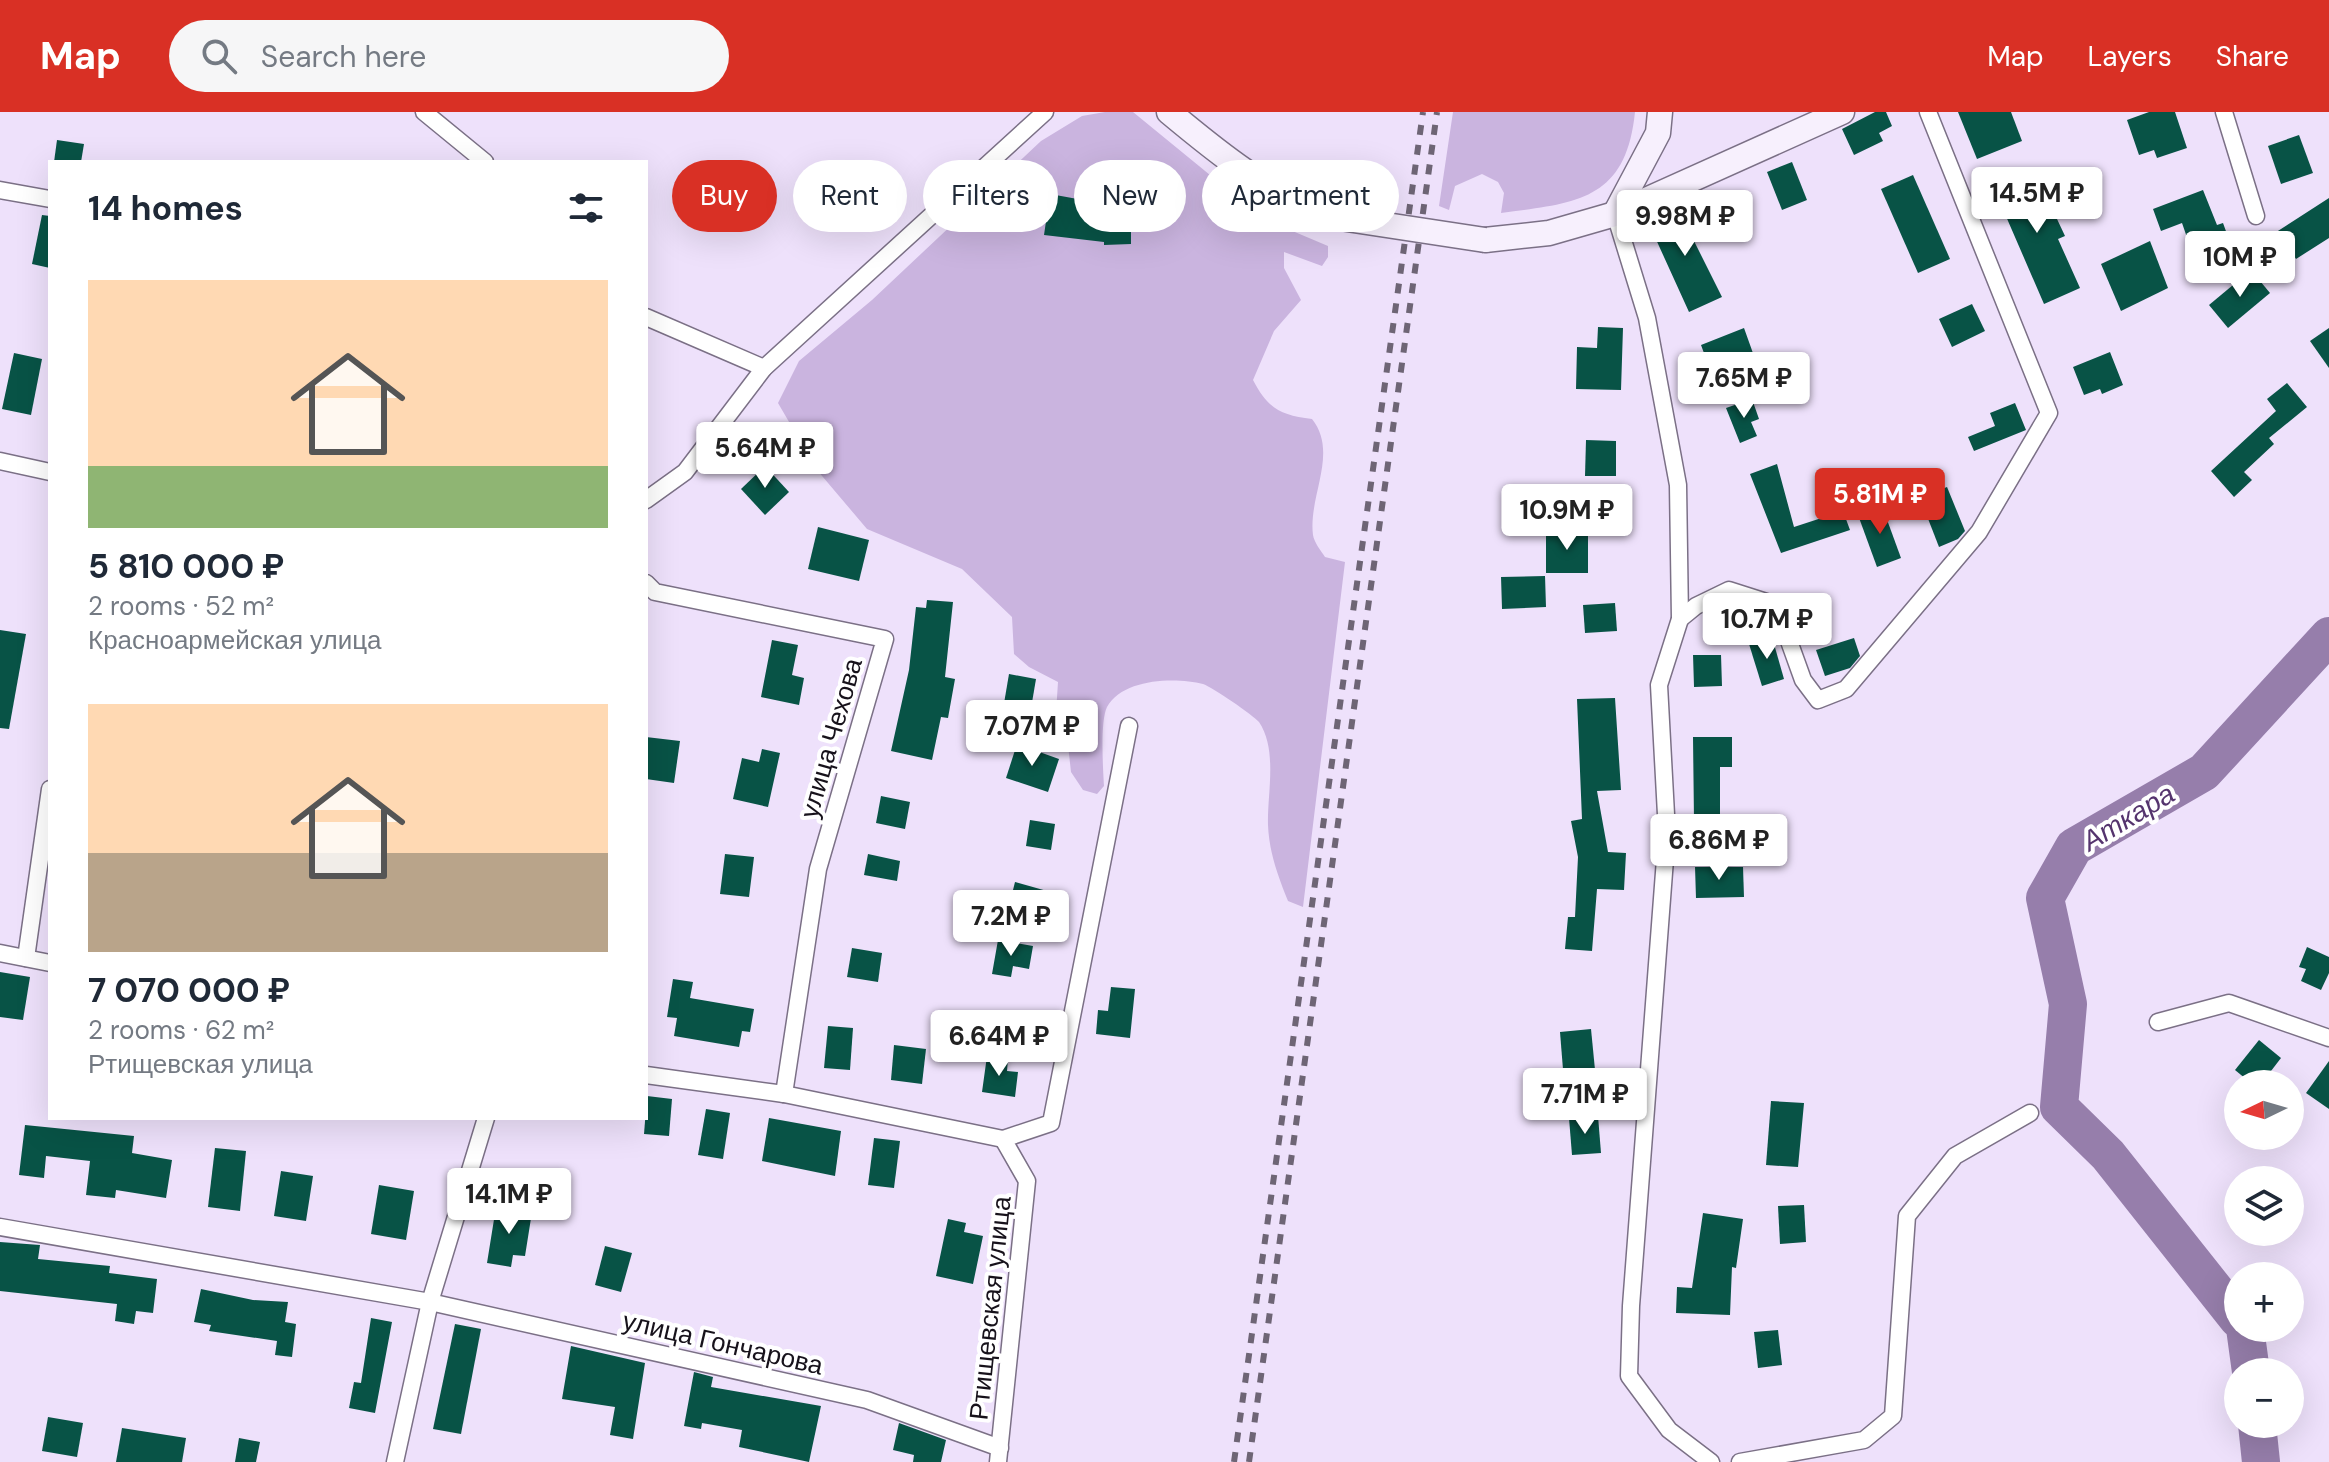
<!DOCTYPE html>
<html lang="en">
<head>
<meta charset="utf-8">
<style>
	:root { --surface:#fff; --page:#f6f6f7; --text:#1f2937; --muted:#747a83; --accent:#d93025 }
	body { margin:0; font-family:"DM Sans",sans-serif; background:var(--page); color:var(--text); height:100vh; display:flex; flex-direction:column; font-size:30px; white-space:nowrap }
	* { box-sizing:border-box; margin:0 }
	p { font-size:26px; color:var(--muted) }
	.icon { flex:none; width:44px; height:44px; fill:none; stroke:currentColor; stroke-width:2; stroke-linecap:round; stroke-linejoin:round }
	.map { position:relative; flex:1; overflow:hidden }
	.details { position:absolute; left:48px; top:48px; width:600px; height:960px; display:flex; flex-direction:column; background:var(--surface); border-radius:0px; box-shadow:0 8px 32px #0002 }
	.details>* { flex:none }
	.hud { position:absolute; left:672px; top:48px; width:760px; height:72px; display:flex; gap:16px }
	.needle { width:52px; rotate:265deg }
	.tools { position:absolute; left:2224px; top:958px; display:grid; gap:16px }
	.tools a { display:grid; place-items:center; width:80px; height:80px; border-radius:50%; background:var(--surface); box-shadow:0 8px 32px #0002; font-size:40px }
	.price { position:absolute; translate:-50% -68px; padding:0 18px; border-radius:8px; background:#fff; color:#222; font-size:26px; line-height:52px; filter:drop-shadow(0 2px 4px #0008) }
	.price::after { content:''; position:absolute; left:50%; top:48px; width:24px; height:18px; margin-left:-12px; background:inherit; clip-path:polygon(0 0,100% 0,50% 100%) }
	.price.selected { background:var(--accent); color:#fff }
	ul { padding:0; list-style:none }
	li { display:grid; align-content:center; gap:16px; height:424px; padding:0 40px }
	li span { display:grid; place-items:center; height:248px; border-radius:0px; color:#555 }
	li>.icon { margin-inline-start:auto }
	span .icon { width:144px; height:144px; fill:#fffc; stroke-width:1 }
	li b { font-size:34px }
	h2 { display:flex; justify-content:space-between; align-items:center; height:96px; padding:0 40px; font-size:34px }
	.pill { padding:0 28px; border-radius:36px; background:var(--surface); box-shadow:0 8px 32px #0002; font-size:28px; line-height:72px }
	.pill.selected { background:var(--accent); color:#fff }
	header { display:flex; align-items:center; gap:48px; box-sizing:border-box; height:112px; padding:0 40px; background:var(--accent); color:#fff }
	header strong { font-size:38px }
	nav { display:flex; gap:44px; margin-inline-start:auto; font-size:28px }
	.search { width:560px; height:72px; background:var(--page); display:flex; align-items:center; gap:20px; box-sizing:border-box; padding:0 28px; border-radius:44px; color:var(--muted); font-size:30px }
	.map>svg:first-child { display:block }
	.green { fill:#cab4df }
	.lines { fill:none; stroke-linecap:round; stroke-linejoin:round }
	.river { stroke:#967eab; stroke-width:38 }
	.building { fill:#085346 }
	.street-casing { stroke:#7b7086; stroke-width:19 }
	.secondary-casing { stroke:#7b7086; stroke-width:27 }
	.street { stroke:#fff; stroke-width:16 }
	.secondary { stroke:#f7f0fd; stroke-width:24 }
	.rail { stroke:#6e6575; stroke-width:6; stroke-dasharray:10 10; stroke-linecap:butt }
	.secondary-bridge-casing { stroke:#7b7086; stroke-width:27; stroke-linecap:butt }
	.secondary-bridge { stroke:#f7f0fd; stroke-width:24 }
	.labels { text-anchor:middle; stroke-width:8; stroke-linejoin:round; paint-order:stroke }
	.street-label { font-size:26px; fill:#17121b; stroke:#fff }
	.water-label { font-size:28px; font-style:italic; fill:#55346e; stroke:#fff }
</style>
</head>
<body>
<header>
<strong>Map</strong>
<div class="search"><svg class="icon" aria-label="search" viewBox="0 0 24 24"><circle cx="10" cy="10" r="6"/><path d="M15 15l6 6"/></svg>Search here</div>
<nav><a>Map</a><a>Layers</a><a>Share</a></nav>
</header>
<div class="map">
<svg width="2329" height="1350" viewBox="0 0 2329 1350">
	<rect width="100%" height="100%" fill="#eee1fb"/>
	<g class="green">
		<path d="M1105 0H1133L1221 72 1283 115 1328 134V145L1322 154 1284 140V156L1301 188 1274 219 1253 268C1268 297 1281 303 1312 307 1339 341 1308 384 1313 423 1314 430 1321 439 1325 445L1345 450 1303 795 1288 789C1278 764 1269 740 1268 713 1267 682 1278 638 1259 610 1253 603 1212 575 1203 572 1176 565 1123 566 1107 595 1100 609 1103 657 1104 674L1097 682 1083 678 1071 660 1067 624 1056 601 1058 570 1029 555 1014 542 1012 505 962 457 867 417 817 358 778 291 799 249 872 188 1041 29 1082 4Z"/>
		<path d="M1453 0H1635C1626 89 1576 91 1501 101L1504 81 1498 70 1482 62 1455 74 1449 98 1439 94Z"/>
	</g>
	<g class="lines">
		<g class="river">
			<path d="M2238 1207 2108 1043 2059 995 2068 892 2045 786 2074 735 2204 660 2329 524"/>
			<path d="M2245 1216 2251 1260"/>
			<path d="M2257 1312 2261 1350"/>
		</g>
	</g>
	<g class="building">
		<path d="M1875 0H1886L1892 14 1879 21 1883 29 1854 43 1842 17Z"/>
		<path d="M1958 0H2011L2022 29 1977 47Z"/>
		<path d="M2149 0H2175L2187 36 2157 46 2154 38 2139 43 2127 8Z"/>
		<path d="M2299 23 2313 61 2281 72 2268 34Z"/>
		<path d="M57 28 84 32 81 50H54Z"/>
		<path d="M1792 50 1807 88 1782 98 1767 60Z"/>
		<path d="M2034 58 2065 124 2058 127 2080 176 2044 192 2005 102 2001 104 1989 78Z"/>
		<path d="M1913 63 1950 147 1918 161 1881 77Z"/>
		<path d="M2203 78 2217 113 2223 111 2235 144 2198 157 2182 111 2161 119 2153 97Z"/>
		<path d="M1050 82 1083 88H1131V132L1104 133V130L1044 123Z"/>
		<path d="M2329 86V126L2296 147 2284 129 2289 125 2269 132 2267 126Z"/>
		<path d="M1687 93 1699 116 1690 121 1722 185 1689 200 1649 112Z"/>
		<path d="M42 103 50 104V156L32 152Z"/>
		<path d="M2150 129 2168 176 2121 199 2101 152Z"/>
		<path d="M2251 158 2270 181 2228 216 2209 193Z"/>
		<path d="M1972 192 1985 219 1952 235 1939 207Z"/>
		<path d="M1598 215 1623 216 1621 278 1576 277 1577 235 1597 236Z"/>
		<path d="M1744 216 1754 244 1728 254 1725 246 1708 252 1701 233Z"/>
		<path d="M2329 216V256L2310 229Z"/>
		<path d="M2110 240 2123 273 2102 282 2100 277 2084 283 2073 255Z"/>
		<path d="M14 241 42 247 31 303 2 297Z"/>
		<path d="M2287 271 2307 295 2269 326 2274 332 2244 360 2252 368 2234 385 2211 359 2276 299 2267 287Z"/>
		<path d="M1752 287 1759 307 1751 310 1757 324 1740 331 1726 296Z"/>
		<path d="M2015 291 2026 318 1974 339 1968 325 1995 314 1990 301Z"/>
		<path d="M1586 328 1616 329V364H1585Z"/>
		<path d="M1777 352 1794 415 1843 399 1850 418 1781 441 1750 362Z"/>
		<path d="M765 354 789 380 765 403 741 377Z"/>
		<path d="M1947 375 1965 419 1958 427 1939 435 1920 386Z"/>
		<path d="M1882 394 1901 446 1877 455 1858 403Z"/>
		<path d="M818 415 869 428 859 469 808 457Z"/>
		<rect x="1546" y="420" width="42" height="41"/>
		<path d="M1545 464 1546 495 1502 497 1501 465Z"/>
		<path d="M927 488 953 490 945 565 955 567 948 606 941 605 932 648 891 639 909 558 916 495 926 496Z"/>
		<path d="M1615 491 1617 519 1585 521 1583 493Z"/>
		<path d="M0 518 26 522 9 617 0 616Z"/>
		<path d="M1772 525 1784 567 1762 574 1749 532Z"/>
		<path d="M1854 526 1860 544 1850 556 1825 564 1816 538Z"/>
		<path d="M772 528 798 533 792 563 804 566 799 593 761 585Z"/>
		<path d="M1693 543H1721L1722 574 1694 575Z"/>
		<path d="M1009 562 1036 567 1028 614 1001 609Z"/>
		<path d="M1615 586 1621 678 1597 679 1608 740 1626 741 1624 778 1597 777 1592 839 1565 837 1568 805H1575L1578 745 1571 709 1582 707 1577 587Z"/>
		<path d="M646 625 680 629 674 671 646 667Z"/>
		<path d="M1693 625H1732V655H1720V707L1694 708Z"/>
		<path d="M1017 632 1059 647 1048 680 1006 666Z"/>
		<path d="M762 637 780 641 768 695 733 687 742 646 759 650Z"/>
		<path d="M881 684 910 690 905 717 876 711Z"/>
		<path d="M1030 708 1055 712 1051 738 1026 734Z"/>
		<path d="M725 742 754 745 749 785 720 782Z"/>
		<path d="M868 742 900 749 897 769 864 763Z"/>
		<path d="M1695 755H1743L1744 785 1696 786Z"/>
		<path d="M1015 770 1047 779 1041 799 1010 790Z"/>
		<path d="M998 828 1033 834 1029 857 1013 854 1011 865 992 862Z"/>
		<path d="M2307 835 2329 845V861L2321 878 2301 869 2306 857 2299 855Z"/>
		<path d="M852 836 882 841 878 870 847 865Z"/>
		<path d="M0 860 30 865 23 908 0 905Z"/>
		<path d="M673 867 693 870 690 886 754 897 750 920 742 919 739 935 674 924 677 906 667 905Z"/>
		<path d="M1111 875 1135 877 1130 926 1096 922 1098 898 1108 899Z"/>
		<path d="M828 914 853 916 850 958 824 956Z"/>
		<path d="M1591 917 1596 968 1564 970 1560 920Z"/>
		<path d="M2259 928 2281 946 2261 972H2252L2235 958Z"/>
		<path d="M894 933 926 937 922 972 891 968Z"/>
		<path d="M987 944 1008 947 1007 959 1018 960 1015 985 982 980Z"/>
		<path d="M2329 949V997L2306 981Z"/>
		<path d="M647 984 672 987 669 1024 644 1022Z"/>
		<path d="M1771 989 1804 991 1798 1055 1766 1053Z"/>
		<path d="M706 997 730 1001 723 1047 698 1043Z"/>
		<path d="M1598 1004 1601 1041 1572 1043 1569 1006Z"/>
		<path d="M769 1006 841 1019 835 1064 762 1049Z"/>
		<path d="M25 1013 134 1024 132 1041 172 1048 166 1086 116 1078 115 1086 86 1083 90 1049 46 1044 44 1066 19 1063Z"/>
		<path d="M874 1026 900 1029 894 1076 868 1073Z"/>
		<path d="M215 1036 246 1039 240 1099 208 1095Z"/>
		<path d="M281 1059 313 1064 306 1109 274 1104Z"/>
		<path d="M379 1073 414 1079 406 1128 371 1122Z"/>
		<path d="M1804 1093 1806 1130 1780 1132 1778 1094Z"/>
		<path d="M496 1095 532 1100 525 1144 513 1143 511 1155 487 1151Z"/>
		<path d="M1703 1101 1743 1107 1736 1156 1732 1155 1730 1203 1676 1201 1677 1175 1692 1176Z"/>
		<path d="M948 1107 966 1111 964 1120 983 1124 973 1172 936 1164Z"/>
		<path d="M0 1130 40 1133 38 1147 110 1154 109 1161 157 1167 153 1201 136 1199 134 1212 115 1209 117 1192 0 1179Z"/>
		<path d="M605 1134 632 1141 621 1180 595 1173Z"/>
		<path d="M201 1177 253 1188 288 1190 285 1210 296 1212 292 1245 275 1243 277 1229 209 1219 211 1213 194 1210Z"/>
		<path d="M371 1206 392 1210 375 1301 349 1296 354 1270 361 1271Z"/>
		<path d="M455 1212 481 1217 461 1322 433 1317Z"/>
		<path d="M1778 1218 1782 1253 1758 1256 1754 1220Z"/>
		<path d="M571 1234 645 1251 633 1327 610 1323 615 1295 562 1287Z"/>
		<path d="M694 1260 713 1265 711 1275 821 1294 809 1350 739 1335 742 1318 702 1311 701 1317 684 1314Z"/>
		<path d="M48 1305 83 1311 77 1345 42 1339Z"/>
		<path d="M899 1311 946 1328 941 1350H913L914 1343 893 1338Z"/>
		<path d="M122 1316 186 1326 182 1350H116Z"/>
		<path d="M239 1326 260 1330 256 1350H235Z"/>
	</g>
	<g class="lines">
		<defs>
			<g id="street">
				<path d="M424 0 485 50"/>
				<path d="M2224 0 2256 104"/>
				<path d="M0 78 50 87"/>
				<path d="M1615 102 1647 206 1678 373 1680 507 1659 573 1667 721 1631 1194 1629 1264 1669 1318 1711 1350"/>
				<path d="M646 205 764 256"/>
				<path d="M0 349 50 360"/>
				<path d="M646 388 685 360 764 256 1045 0"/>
				<path d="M646 471 655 480 885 527 818 757 784 982"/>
				<path d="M1680 507 1696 494 1729 478 1776 493 1803 568 1818 588 1846 577 1979 420 2049 301 1928 0"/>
				<path d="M0 841 50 851"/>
				<path d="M26 846 50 677"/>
				<path d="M2158 910 2229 891 2329 926"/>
				<path d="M646 963 784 982 1003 1027"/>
				<path d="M0 1115 430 1190 867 1288 1000 1336"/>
				<path d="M395 1350 430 1190 486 1006"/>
				<path d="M998 1350 1027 1069 1003 1027 1051 1011 1129 614"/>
				<path d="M1740 1350 1864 1328 1893 1304 1907 1104 1955 1044 2030 1001"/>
			</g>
			<g id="secondary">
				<path d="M1169 0C1223 45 1262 76 1327 104"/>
				<path d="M1615 102 1658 21 1660 0"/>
				<path d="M1485 128 1549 121 1615 102 1842 0"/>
			</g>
		</defs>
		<use href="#street" class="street-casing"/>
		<use href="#secondary" class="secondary-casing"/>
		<use href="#street" class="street"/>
		<use href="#secondary" class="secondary"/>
		<g class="rail">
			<path d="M1234 1350 1423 0"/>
			<path d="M1249 1350 1437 0"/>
		</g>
		<defs>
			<path id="secondary-bridge" d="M1327 104 1485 128"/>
		</defs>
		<use href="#secondary-bridge" class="secondary-bridge-casing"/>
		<use href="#secondary-bridge" class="secondary-bridge"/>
	</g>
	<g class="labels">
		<g class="street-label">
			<text transform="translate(831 626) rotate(-74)" y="9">улица Чехова</text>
			<text transform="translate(990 1196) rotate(-84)" y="9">Ртищевская улица</text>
			<text transform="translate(723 1231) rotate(13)" y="9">улица Гончарова</text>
		</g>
		<g class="water-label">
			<text transform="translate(2128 705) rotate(-31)" y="10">Аткара</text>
		</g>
	</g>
</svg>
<div class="tools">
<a><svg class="needle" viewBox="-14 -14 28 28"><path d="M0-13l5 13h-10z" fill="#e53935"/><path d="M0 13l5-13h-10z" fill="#747a83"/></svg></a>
<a><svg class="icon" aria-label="layers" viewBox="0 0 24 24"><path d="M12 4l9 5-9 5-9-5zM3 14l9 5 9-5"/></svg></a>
<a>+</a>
<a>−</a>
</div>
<b class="price" style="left:2037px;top:123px">14.5M ₽</b>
<b class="price" style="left:1685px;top:146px">9.98M ₽</b>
<b class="price" style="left:2240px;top:187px">10M ₽</b>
<b class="price" style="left:1744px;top:308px">7.65M ₽</b>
<b class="price" style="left:765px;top:378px">5.64M ₽</b>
<b class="price selected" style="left:1880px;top:424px">5.81M ₽</b>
<b class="price" style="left:1567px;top:440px">10.9M ₽</b>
<b class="price" style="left:1767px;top:549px">10.7M ₽</b>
<b class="price" style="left:1032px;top:656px">7.07M ₽</b>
<b class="price" style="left:1719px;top:770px">6.86M ₽</b>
<b class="price" style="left:1011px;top:846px">7.2M ₽</b>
<b class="price" style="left:999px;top:966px">6.64M ₽</b>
<b class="price" style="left:1585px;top:1024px">7.71M ₽</b>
<b class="price" style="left:509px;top:1124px">14.1M ₽</b>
<div class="hud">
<a class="pill selected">Buy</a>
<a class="pill">Rent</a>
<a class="pill">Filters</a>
<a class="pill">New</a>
<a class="pill">Apartment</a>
</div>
<section class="details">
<h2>14 homes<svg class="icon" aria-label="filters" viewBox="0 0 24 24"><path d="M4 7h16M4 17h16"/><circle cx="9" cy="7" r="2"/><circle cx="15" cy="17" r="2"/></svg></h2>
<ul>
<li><span style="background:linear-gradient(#ffd9b3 75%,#8fb573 0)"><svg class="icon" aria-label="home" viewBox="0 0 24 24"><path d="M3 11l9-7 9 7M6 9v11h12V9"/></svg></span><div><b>5 810 000 ₽</b><p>2 rooms · 52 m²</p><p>Красноармейская улица</p></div></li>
<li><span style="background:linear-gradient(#ffd9b3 60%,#b9a48a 0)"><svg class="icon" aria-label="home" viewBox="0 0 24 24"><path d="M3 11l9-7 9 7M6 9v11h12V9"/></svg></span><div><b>7 070 000 ₽</b><p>2 rooms · 62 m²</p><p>Ртищевская улица</p></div></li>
</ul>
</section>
</div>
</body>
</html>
